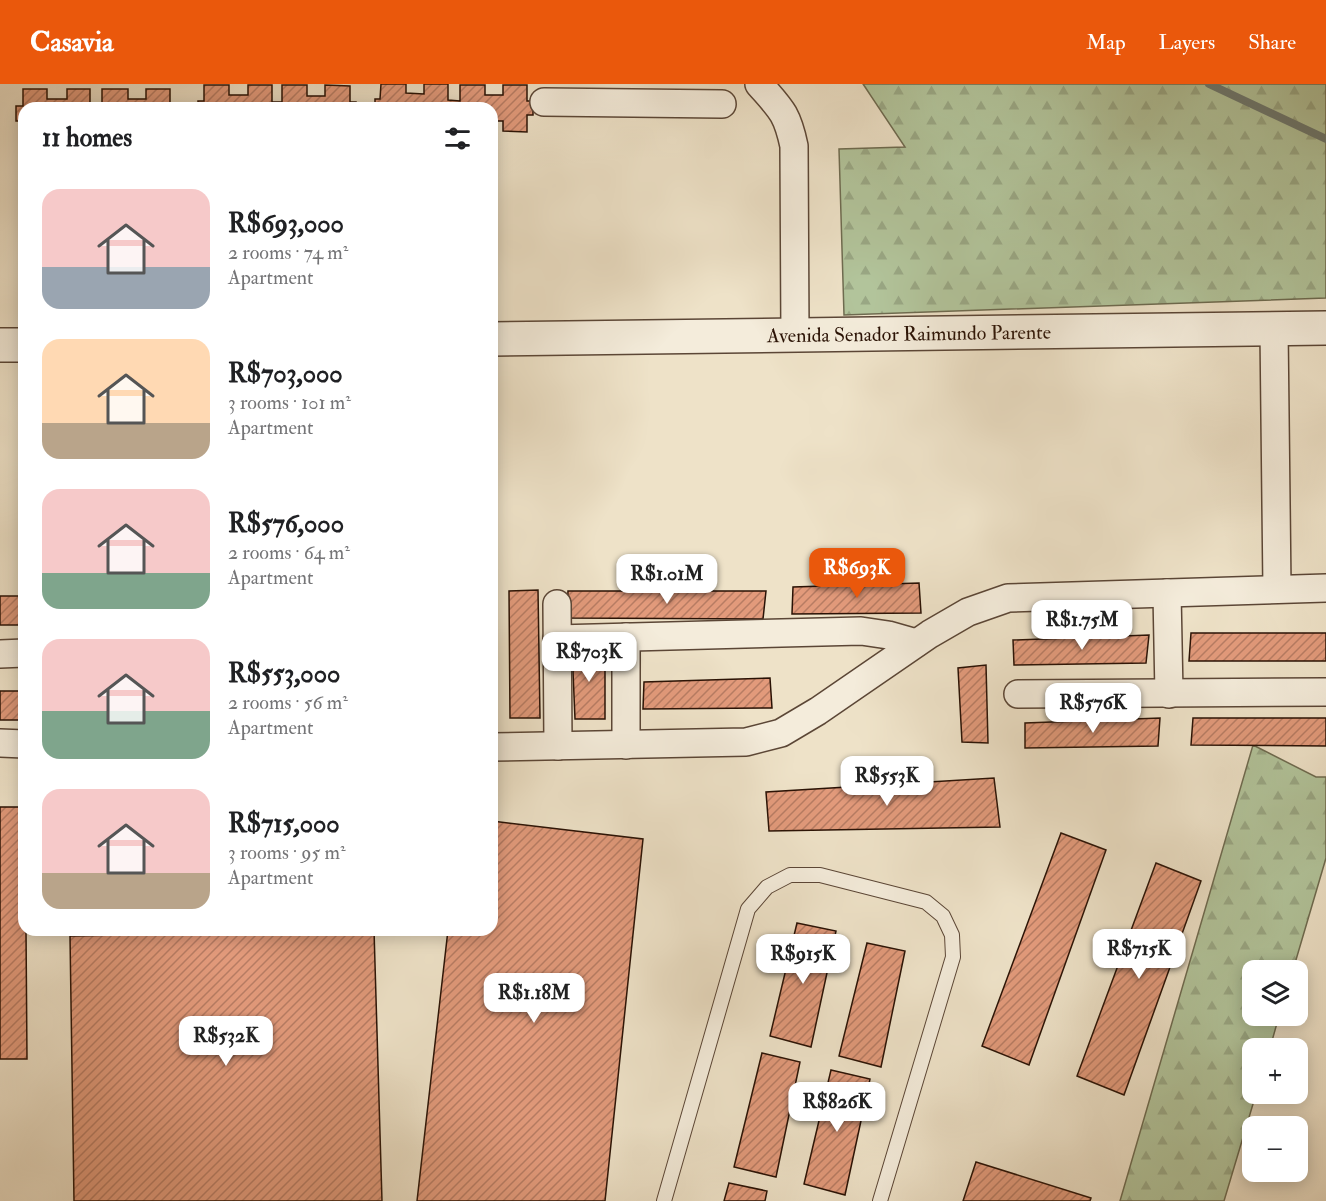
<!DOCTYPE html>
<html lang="en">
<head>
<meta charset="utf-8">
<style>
	:root { --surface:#fff; --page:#f2f2f2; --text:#202124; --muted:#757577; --accent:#ea580c }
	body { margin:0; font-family:"IM FELL Double Pica",serif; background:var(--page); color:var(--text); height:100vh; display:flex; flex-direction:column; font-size:22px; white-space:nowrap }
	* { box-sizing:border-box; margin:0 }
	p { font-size:20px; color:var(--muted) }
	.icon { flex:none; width:33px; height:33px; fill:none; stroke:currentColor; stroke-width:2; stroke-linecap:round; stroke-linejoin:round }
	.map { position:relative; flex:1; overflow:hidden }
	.panel { position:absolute; left:18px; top:18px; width:480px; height:834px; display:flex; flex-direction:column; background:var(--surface); border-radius:18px; box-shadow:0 3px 15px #0003 }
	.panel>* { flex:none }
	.fabs { position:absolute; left:1242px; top:876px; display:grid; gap:12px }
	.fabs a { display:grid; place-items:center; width:66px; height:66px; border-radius:12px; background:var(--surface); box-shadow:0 3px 15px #0003; font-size:30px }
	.price { position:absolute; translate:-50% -51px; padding:0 14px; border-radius:12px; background:#fff; color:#222; font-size:20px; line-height:39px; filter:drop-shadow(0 2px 3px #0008) }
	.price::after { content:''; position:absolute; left:50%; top:36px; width:18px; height:14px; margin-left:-9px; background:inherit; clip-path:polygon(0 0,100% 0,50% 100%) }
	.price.on { background:var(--accent); color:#fff }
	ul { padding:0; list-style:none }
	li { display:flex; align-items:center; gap:18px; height:150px; padding:0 24px }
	li span { display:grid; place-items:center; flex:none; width:168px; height:120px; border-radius:18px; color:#555 }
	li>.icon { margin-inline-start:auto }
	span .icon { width:72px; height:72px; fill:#fffc; stroke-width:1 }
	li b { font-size:26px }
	h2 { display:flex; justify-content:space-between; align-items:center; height:72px; padding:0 24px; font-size:26px }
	header { display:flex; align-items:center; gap:36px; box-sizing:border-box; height:84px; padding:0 30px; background:var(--accent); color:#fff }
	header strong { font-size:28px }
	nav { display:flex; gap:33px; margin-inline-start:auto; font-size:21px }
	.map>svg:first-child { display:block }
	.forest { fill:url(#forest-firs); stroke:#6e6b50; stroke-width:1.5 }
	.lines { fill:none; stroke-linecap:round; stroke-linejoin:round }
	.stream { stroke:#6d7970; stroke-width:8 }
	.building { fill:url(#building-hatch); stroke:#2a1205; stroke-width:1.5 }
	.service-casing { stroke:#5b4636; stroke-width:16 }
	.minor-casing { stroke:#5b4636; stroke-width:30 }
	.tertiary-casing { stroke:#5b4636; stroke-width:36 }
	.service { stroke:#f4ecdb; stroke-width:14 }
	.minor { stroke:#f4ecdb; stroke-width:27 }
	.tertiary { stroke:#f4ecdb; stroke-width:33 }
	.labels { text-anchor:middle; stroke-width:5; stroke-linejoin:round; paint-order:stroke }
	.street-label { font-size:20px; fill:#2a1205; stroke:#f4ecdb }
</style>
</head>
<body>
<header>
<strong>Casavia</strong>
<nav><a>Map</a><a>Layers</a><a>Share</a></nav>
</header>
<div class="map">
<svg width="1326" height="1117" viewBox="0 0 1326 1117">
	<defs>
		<pattern id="forest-firs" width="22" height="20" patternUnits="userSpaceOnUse" patternTransform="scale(1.5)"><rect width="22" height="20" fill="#b2c49b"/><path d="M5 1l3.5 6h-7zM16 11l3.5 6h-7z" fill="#99a784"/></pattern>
		<pattern id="building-hatch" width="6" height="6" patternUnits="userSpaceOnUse" patternTransform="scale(1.5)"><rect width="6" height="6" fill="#e29a7b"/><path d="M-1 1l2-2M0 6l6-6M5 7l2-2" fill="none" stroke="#b77c63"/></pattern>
	</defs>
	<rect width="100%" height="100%" fill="#eee2c8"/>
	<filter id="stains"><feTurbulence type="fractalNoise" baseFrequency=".00333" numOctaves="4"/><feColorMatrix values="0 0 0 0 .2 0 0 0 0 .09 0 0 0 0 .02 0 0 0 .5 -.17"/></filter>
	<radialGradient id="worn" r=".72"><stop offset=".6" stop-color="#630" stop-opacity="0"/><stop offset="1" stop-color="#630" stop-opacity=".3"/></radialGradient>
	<g class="forest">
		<path d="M863 0H1326V214L844 231 839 65 905 63Z"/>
		<path d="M1253 661 1316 693H1326V774L1293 886H1252V932H1279L1270 964H1252V1010H1256L1224 1117H1120Z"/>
	</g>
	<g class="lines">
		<path class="stream" d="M1209 0 1326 55"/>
	</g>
	<g class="building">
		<path d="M381 0H406V9L424 10V0H448V16L460 17V1H485V11H503V1H527V17H533V31H527V48L503 47V37H492V24H375V15H380Z"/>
		<path d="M204 1H229V11H248V1H272V18H282V1H307V12H325V1L350 2V18H356V24H198V17H204Z"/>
		<path d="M23 5H47V15H67V5H90V21H102V5H128V15H146V5H170V21H177V24H24L23 52V37H16V22H23Z"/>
		<path d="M919 499 921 529 792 530 793 503Z"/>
		<path d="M538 506 540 634H510L509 507Z"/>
		<path d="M568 507H766L763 535 567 534Z"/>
		<rect x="0" y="512" width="24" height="29"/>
		<path d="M1191 549H1326V577H1189Z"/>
		<path d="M1149 551 1146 579 1014 581 1013 556Z"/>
		<path d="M572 564 605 566V635H575Z"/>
		<path d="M986 581 988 659 962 658 958 584Z"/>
		<path d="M770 594 772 624 643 625 644 598Z"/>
		<rect x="0" y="607" width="24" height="29"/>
		<path d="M1160 634 1158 662 1025 664V639Z"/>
		<path d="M1193 634H1326V662L1191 661Z"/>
		<path d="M994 694 1000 743 769 747 766 708Z"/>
		<path d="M0 723H24V846H26L27 975H0Z"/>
		<path d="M492 737 643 755 605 1117H417L448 846H492Z"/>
		<path d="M1061 749 1106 766 1029 981 982 962Z"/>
		<path d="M1156 779 1201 797 1124 1011 1077 992Z"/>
		<path d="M797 839 836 847 811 963 770 952Z"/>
		<path d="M374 846 382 1117H74L70 852Z"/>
		<path d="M867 859 905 867 881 983 839 972Z"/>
		<path d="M762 969 800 978 776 1093 734 1083Z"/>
		<path d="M831 986 870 995 845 1111 804 1100Z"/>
		<path d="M976 1078 1091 1114 1090 1117H963Z"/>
		<path d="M729 1099 767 1107 765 1117H724Z"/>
	</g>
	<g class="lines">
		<defs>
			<path id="service" d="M664 1117 748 825 767 803 790 791H820L926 818 943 832 952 851 953 873 880 1117"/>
			<g id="minor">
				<path d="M759 0C781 25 787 29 794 62L795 252"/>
				<path d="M544 18 722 20"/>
				<path d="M1274 245 1277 505"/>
				<path d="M1167 509 1169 610"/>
				<path d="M557 520 558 662"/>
				<path d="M626 553V661"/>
				<path d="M557 555 861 547 888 551 916 559"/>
				<path d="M0 570 24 569"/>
				<path d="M1018 610 1326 608"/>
				<path d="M0 659 24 660"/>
				<path d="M492 663 746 658 781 649 818 627 930 550 968 528 1008 514 1326 504"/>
			</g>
			<g id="tertiary">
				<path id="s1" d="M492 255 1326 244"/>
				<path d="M0 261H24"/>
			</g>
		</defs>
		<use href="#service" class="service-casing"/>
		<use href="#minor" class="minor-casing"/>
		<use href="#tertiary" class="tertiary-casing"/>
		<use href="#service" class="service"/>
		<use href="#minor" class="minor"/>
		<use href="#tertiary" class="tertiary"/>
	</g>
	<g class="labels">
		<g class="street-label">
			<text dy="7" stroke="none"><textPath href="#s1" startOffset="417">Avenida Senador Raimundo Parente</textPath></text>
		</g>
	</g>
	<rect width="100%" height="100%" filter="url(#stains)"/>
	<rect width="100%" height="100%" fill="url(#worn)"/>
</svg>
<div class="fabs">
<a><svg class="icon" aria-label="layers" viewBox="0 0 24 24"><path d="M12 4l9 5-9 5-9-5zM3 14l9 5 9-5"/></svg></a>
<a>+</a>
<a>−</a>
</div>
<b class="price on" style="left:857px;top:515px">R$693K</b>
<b class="price" style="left:667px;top:521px">R$1.01M</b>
<b class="price" style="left:1082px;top:567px">R$1.75M</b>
<b class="price" style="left:589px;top:599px">R$703K</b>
<b class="price" style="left:1093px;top:650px">R$576K</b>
<b class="price" style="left:887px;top:723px">R$553K</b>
<b class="price" style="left:1139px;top:896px">R$715K</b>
<b class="price" style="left:803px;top:901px">R$915K</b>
<b class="price" style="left:534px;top:940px">R$1.18M</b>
<b class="price" style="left:226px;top:983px">R$532K</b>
<b class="price" style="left:837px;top:1049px">R$826K</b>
<section class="panel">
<h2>11 homes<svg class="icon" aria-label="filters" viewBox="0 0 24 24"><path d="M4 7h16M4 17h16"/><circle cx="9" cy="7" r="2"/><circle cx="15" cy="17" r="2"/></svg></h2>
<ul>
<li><span style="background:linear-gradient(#f6c9c9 65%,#9aa5b1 0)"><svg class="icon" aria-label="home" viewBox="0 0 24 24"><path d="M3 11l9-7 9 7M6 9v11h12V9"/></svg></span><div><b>R$693,000</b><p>2 rooms · 74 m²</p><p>Apartment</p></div></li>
<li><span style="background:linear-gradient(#ffd9b3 70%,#b9a48a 0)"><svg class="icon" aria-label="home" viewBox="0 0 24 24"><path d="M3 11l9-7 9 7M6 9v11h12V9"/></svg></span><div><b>R$703,000</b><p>3 rooms · 101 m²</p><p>Apartment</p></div></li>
<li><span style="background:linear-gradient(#f6c9c9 70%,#7fa58c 0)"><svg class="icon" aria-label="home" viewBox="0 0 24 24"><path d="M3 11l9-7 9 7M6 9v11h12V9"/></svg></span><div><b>R$576,000</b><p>2 rooms · 64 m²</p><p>Apartment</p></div></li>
<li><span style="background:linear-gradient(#f6c9c9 60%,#7fa58c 0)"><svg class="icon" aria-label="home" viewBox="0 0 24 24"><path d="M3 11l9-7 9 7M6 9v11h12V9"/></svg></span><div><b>R$553,000</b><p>2 rooms · 56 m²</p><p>Apartment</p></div></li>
<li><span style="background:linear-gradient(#f6c9c9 70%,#b9a48a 0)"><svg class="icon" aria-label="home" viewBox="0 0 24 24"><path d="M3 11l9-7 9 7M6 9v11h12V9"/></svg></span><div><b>R$715,000</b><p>3 rooms · 95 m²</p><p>Apartment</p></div></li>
</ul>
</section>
</div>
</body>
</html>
